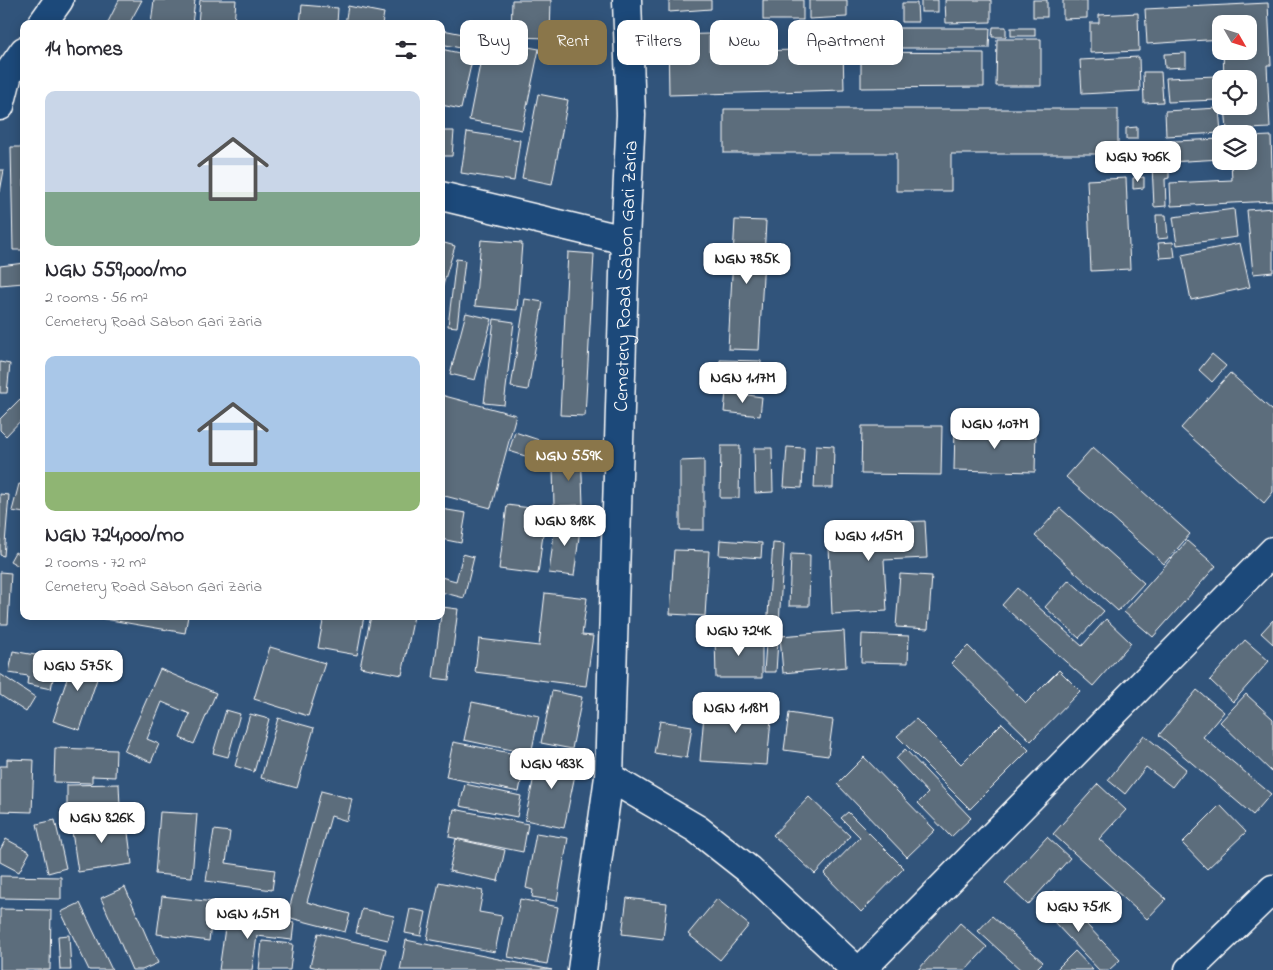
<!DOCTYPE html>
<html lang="en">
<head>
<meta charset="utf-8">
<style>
	:root { --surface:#fff; --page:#f2f2f3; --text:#2b2b33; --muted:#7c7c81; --accent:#8a764a }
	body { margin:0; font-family:"Indie Flower",sans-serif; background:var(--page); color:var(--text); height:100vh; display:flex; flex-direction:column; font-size:19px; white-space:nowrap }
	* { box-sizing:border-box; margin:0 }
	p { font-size:16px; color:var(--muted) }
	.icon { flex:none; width:28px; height:28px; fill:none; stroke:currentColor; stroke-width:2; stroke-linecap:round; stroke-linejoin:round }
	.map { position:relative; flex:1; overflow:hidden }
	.panel { position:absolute; left:20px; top:20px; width:425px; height:600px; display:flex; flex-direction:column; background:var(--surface); border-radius:10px; box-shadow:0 2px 12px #0003 }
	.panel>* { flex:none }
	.top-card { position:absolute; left:460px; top:20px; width:475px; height:45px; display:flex; gap:10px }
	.needle { width:32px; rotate:129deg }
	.fabs { position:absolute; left:1212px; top:15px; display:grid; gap:10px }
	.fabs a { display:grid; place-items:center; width:45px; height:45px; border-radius:10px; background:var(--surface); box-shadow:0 2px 12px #0003; font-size:25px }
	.price { position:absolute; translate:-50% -42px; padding:0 11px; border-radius:10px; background:#fff; color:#222; font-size:16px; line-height:32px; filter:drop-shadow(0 1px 2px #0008) }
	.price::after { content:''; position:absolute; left:50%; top:30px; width:15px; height:11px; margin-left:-8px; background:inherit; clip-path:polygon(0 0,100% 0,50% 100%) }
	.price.selected { background:var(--accent); color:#fff }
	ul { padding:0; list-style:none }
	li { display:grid; align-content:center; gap:10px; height:265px; padding:0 25px }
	li span { display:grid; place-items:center; height:155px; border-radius:10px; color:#555 }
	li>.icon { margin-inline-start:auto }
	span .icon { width:90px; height:90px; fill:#fffc; stroke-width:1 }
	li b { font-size:21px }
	h2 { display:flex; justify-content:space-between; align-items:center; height:60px; padding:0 25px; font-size:21px }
	.tag { padding:0 18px; border-radius:10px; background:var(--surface); box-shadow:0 2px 12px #0003; font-size:18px; line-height:45px }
	.tag.selected { background:var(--accent); color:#fff }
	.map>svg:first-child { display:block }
	.building { fill:#5c6d7c; stroke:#fff }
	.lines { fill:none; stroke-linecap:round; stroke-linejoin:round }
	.street-casing { stroke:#fff; stroke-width:31 }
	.street { stroke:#1f4a7a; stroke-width:28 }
	.labels { text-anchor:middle; stroke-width:5; stroke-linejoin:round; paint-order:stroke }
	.street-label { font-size:20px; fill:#fff; stroke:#1f4a7a }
</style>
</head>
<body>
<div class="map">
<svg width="1273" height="970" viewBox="0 0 1273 970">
	<rect width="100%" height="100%" fill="#31547b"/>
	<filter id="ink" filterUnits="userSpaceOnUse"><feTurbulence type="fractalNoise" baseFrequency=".02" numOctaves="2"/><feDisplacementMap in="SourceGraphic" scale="10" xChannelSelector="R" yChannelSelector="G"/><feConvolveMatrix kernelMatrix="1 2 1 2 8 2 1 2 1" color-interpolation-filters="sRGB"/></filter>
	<g filter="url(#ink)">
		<g class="building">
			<path d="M119 0H142L129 24H107Z"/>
			<path d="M154 0H195L192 24H151Z"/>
			<path d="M200 0H236L234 24H198Z"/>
			<path d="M512 0H551L550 38 511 37Z"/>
			<path d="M669 0H711V9L669 12Z"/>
			<rect x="763" y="0" width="40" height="20"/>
			<path d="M809 0H847V17L809 19Z"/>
			<rect x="921" y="0" width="17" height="12"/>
			<path d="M945 0H991V22L946 23Z"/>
			<rect x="1033" y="0" width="14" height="17"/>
			<path d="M1063 0H1087V18L1063 19Z"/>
			<path d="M902 3H917L918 22H902Z"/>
			<path d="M1268 3 1271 65H1267L1270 128 1227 130 1225 106H1249V79H1224L1223 51H1249V24H1221V39L1147 44 1145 9Z"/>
			<path d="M302 5 338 8 337 24H300Z"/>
			<path d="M348 6 384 13 382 24H345Z"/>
			<path d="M1138 13 1139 51 1090 53V23H1099V15Z"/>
			<path d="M993 27H1006V37H992Z"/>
			<path d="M890 28H990L989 48H890Z"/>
			<rect x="1011" y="28" width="24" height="8"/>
			<path d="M443 30 473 36 470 50 441 44Z"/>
			<path d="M709 34V52L843 49 844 90 669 95 668 35Z"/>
			<path d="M485 39 539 49 522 130 469 120Z"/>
			<path d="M997 39H1041V86H996Z"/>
			<path d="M441 49 473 56 461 109 441 105Z"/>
			<path d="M861 52 984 53V87L861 88Z"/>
			<path d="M1186 53V67L1165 68 1164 54Z"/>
			<path d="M1139 57 1140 91 1082 94 1080 60Z"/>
			<path d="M1143 72H1161L1163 102 1144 103Z"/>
			<path d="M1217 76V100L1168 102 1166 78Z"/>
			<path d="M538 94 568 100 552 184 522 178Z"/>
			<path d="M1219 108 1221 133 1166 136 1165 111Z"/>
			<path d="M724 109H1118V154H951V191H896V153H724Z"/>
			<path d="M1137 127V139H1126V128Z"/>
			<path d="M441 131H454L452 156H441Z"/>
			<path d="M467 132 520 140 514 181 461 173Z"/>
			<path d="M1271 136 1273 201 1171 206 1170 183 1232 180 1231 161H1249V137Z"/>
			<path d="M1221 139V159L1169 162V178L1165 179 1166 206 1154 207 1151 142Z"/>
			<path d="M1137 145V154L1127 155 1126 146Z"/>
			<path d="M11 147H24V250H13Z"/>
			<path d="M0 170H4L0 192Z"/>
			<path d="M1144 177V188L1133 189V178Z"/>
			<path d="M1126 178 1130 269 1091 271 1087 180Z"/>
			<path d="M1273 208V272L1253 274 1247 210Z"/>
			<path d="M1234 209 1237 237 1177 245 1173 217Z"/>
			<path d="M1156 215H1166L1168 238 1157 239Z"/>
			<path d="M735 220 766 221 759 350 728 349Z"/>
			<path d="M481 240 522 243 517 310 475 306Z"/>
			<path d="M441 242 455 246 441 292Z"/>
			<path d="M1173 242 1175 257 1160 258 1158 243Z"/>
			<path d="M1240 243 1250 287 1191 300 1182 255Z"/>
			<path d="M568 252 594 254 585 416 560 415Z"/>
			<path d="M456 259 465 260 457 327 448 326Z"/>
			<path d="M24 263V283L0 285V266Z"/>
			<path d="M525 299 543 302 528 390 511 387Z"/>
			<path d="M466 313 492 319 475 380 450 374Z"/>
			<path d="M494 319 514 322 504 405 484 403Z"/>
			<path d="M1212 354 1226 366 1212 382 1199 370Z"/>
			<path d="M720 360 761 361 760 385 720 384Z"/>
			<path d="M0 362 10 364 7 393H0Z"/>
			<path d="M1230 373 1273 411V492L1264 503 1181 428Z"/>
			<path d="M726 392 762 397 760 416 724 412Z"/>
			<path d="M441 395 516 415 491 508 441 495Z"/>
			<path d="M20 399 24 403V417L6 436 0 430V419Z"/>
			<path d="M862 426H942L941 475 861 474Z"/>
			<path d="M955 428H1036L1035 472 954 470Z"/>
			<path d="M515 432 551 444 545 462 509 451Z"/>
			<path d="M816 445 834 446 833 488H814Z"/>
			<path d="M721 446H740L739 498H720Z"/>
			<path d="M787 447 804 448 802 488 784 487Z"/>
			<path d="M1093 447 1190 534 1164 564 1066 477Z"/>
			<path d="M581 448 583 505 554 506 553 469H569V449Z"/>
			<path d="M754 448H772L773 492 755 493Z"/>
			<path d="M704 460V530H680V461Z"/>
			<path d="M19 484 24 485V513L12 511Z"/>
			<path d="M0 494 9 495 4 556 0 555Z"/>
			<path d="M507 505 546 510 538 574 499 569Z"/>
			<path d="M1060 508 1144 583 1118 611 1035 536Z"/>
			<path d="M441 509 466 513 461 543 441 539Z"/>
			<path d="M556 518 581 521 574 576 549 573Z"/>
			<path d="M925 521 927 558 884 560 887 611 832 614 828 524 856 522 857 531 884 530V523Z"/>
			<path d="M720 540 762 543 761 558 719 555Z"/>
			<path d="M1187 541 1216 566 1153 637 1124 612Z"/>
			<path d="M773 543 784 544 776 672H764Z"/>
			<path d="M674 550 709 551 705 616 670 614Z"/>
			<path d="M15 552 24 557V569L10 561Z"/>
			<path d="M463 554 474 557 464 598 441 592V577L456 581Z"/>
			<path d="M791 554 810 555 809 606H789Z"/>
			<path d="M0 572 11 573 8 624H0Z"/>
			<path d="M900 574 932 576 928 629 896 627Z"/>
			<path d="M1069 580 1104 611 1079 638 1045 607Z"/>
			<path d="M1017 588 1082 646 1106 619 1131 643 1093 686 1002 605Z"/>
			<path d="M545 593 587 598 582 635 593 636 586 686 475 672 479 639 539 646Z"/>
			<path d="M442 607 458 609 449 680 433 678Z"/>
			<path d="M99 616H188L185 633 99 618Z"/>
			<path d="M324 616H364L357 655 318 648Z"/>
			<path d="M371 616H414L402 675 360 667Z"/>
			<path d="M1273 620V644L1261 633Z"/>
			<path d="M844 631 846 667 783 673 780 636Z"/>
			<path d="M862 634 909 636 908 663 861 662Z"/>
			<path d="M715 636H762V678H716Z"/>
			<path d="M1245 640 1269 661 1233 702 1210 680Z"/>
			<path d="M968 646 1026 703 1059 670 1080 691 1031 741 951 663Z"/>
			<path d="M270 647 325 663 308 716 254 699Z"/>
			<path d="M13 651 57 659 51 689 27 684 28 676 9 673Z"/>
			<path d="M75 655 102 664 80 730 53 721Z"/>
			<path d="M160 669 216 693 194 744 180 738 190 714 162 702 147 739 159 744 151 762 124 751Z"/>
			<path d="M0 674 35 697 26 712 0 695Z"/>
			<path d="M1197 690 1224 712 1203 737 1271 794 1253 815 1159 735Z"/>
			<path d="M552 691 582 697 572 749 541 743Z"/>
			<path d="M1246 694 1273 719V773L1220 722Z"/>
			<path d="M472 702 539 716 531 754 464 740Z"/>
			<path d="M705 703 772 707 767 765 700 761Z"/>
			<path d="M226 710 240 714 228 757 213 753Z"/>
			<path d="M789 713 833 720 828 756 784 750Z"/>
			<path d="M250 714 269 719 254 772 235 766Z"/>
			<path d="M278 718 314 728 297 788 261 778Z"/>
			<path d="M916 719 961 764 1002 723 1029 750 970 809 897 736Z"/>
			<path d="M660 721 692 726 687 758 654 753Z"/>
			<path d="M1144 735 1186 769 1172 787 1146 767 1125 794 1108 780Z"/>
			<path d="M453 742 526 756 519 792 446 777Z"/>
			<path d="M55 748 116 750 115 777 92 776V783L54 782Z"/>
			<path d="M905 749 971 818 951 837 918 803 928 793 896 759Z"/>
			<path d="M539 752 578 760 564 828 525 820Z"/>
			<path d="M864 757 935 830 907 857 837 784Z"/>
			<path d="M7 759 34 760 32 812 0 811V766H7Z"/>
			<path d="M119 784 120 806 95 807V813L67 814V785Z"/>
			<path d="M465 784 521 796 517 817 460 806Z"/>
			<path d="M1098 784 1126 810 1099 839 1166 899 1147 919 1053 834Z"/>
			<path d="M321 791 352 799 347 821 331 816 307 902 350 914 345 932 287 917Z"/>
			<path d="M809 797 850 836 815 874 773 835Z"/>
			<path d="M1220 805 1246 832 1207 869 1182 843Z"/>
			<path d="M454 809 528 824 523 852 449 837Z"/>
			<path d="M160 812 197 814 192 877 155 874Z"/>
			<path d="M848 812 904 868 861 912 824 874 860 837 841 818Z"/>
			<path d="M126 817 132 864 78 872 71 825Z"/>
			<path d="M55 820 66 868 48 873 37 824Z"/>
			<path d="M214 830 230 832 226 863 275 870 272 890 206 881Z"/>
			<path d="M536 833 568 838 557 901 532 897 533 890 526 888Z"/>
			<path d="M1047 837 1070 858 1028 905 1005 883Z"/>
			<path d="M6 839 30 852 19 872 0 862V850Z"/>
			<path d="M456 839 505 850 498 881 449 871Z"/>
			<path d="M0 876 61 877V899L0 898Z"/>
			<path d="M439 882 483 891 479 912 502 916 495 952 427 939Z"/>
			<path d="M125 887 158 963 142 970H132L101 898Z"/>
			<path d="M1055 891 1120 960 1109 970H1099L1039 906Z"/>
			<path d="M162 896 214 902 209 941 157 934Z"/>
			<path d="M627 898 667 903 663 939 622 934Z"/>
			<path d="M520 899 558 907 547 964 508 957Z"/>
			<path d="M717 899 749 925 720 960 688 934Z"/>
			<path d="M80 903 112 970H89L61 912Z"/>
			<path d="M0 909 51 910 50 970H0Z"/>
			<path d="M362 909 394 916 388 940 356 933Z"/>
			<path d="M410 909 426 912 421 936 405 933Z"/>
			<path d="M227 914 294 923 292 940 257 936 252 970H219Z"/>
			<path d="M992 916 1043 962 1035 970H1021L978 931Z"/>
			<path d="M960 923 987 947 966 970H918Z"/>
			<path d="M318 933 386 949 381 970H326L310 966Z"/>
			<path d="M69 935 71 970H60L58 936Z"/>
			<path d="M406 940 552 970H400Z"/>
			<path d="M262 941 293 944 290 970H259Z"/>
			<path d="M1075 951 1093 970H1056Z"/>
		</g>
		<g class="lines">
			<defs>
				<g id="street">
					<path d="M42 24 59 0"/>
					<path d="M0 106 8 74 24 51"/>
					<path d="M441 196 625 240"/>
					<path d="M609 777 697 829 749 870 856 970"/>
					<path id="s1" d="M582 970 609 777 625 240 631 115 627 0"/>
					<path d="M861 970 1273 551"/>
					<path d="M1189 970 1273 889"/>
				</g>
			</defs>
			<use href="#street" class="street-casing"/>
			<use href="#street" class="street"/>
		</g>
	</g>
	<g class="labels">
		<g class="street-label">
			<text dy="7" stroke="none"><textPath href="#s1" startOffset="696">Cemetery Road Sabon Gari Zaria</textPath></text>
		</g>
	</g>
</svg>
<div class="fabs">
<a><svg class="needle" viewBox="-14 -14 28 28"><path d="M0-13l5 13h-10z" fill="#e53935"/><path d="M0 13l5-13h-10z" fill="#7c7c81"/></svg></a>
<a><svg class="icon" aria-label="locate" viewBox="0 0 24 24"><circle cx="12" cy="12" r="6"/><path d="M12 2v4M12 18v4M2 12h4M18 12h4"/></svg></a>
<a><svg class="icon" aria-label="layers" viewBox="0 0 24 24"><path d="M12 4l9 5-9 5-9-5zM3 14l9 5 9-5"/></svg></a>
</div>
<b class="price" style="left:1138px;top:183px">NGN 706K</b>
<b class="price" style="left:747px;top:285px">NGN 785K</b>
<b class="price" style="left:743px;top:404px">NGN 1.17M</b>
<b class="price" style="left:995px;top:450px">NGN 1.07M</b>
<b class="price selected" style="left:569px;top:482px">NGN 559K</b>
<b class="price" style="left:565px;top:547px">NGN 818K</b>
<b class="price" style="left:869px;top:562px">NGN 1.15M</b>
<b class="price" style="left:739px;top:657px">NGN 724K</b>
<b class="price" style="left:78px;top:692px">NGN 575K</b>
<b class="price" style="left:736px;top:734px">NGN 1.18M</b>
<b class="price" style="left:552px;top:790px">NGN 483K</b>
<b class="price" style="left:102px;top:844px">NGN 826K</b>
<b class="price" style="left:1079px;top:933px">NGN 751K</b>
<b class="price" style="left:248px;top:940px">NGN 1.5M</b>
<div class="top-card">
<a class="tag">Buy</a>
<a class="tag selected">Rent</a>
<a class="tag">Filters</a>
<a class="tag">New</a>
<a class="tag">Apartment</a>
</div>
<section class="panel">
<h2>14 homes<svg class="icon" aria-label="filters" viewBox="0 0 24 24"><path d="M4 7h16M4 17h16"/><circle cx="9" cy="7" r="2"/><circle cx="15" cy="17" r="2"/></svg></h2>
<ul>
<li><span style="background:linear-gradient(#c9d6e8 65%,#7fa58c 0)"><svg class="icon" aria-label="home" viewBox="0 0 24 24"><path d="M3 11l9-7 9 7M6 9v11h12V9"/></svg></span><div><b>NGN 559,000/mo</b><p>2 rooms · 56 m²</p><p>Cemetery Road Sabon Gari Zaria</p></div></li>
<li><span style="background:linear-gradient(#a9c7e8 75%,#8fb573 0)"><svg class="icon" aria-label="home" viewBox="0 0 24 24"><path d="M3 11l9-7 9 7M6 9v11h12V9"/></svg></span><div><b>NGN 724,000/mo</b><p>2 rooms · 72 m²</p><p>Cemetery Road Sabon Gari Zaria</p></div></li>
</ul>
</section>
</div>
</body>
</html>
